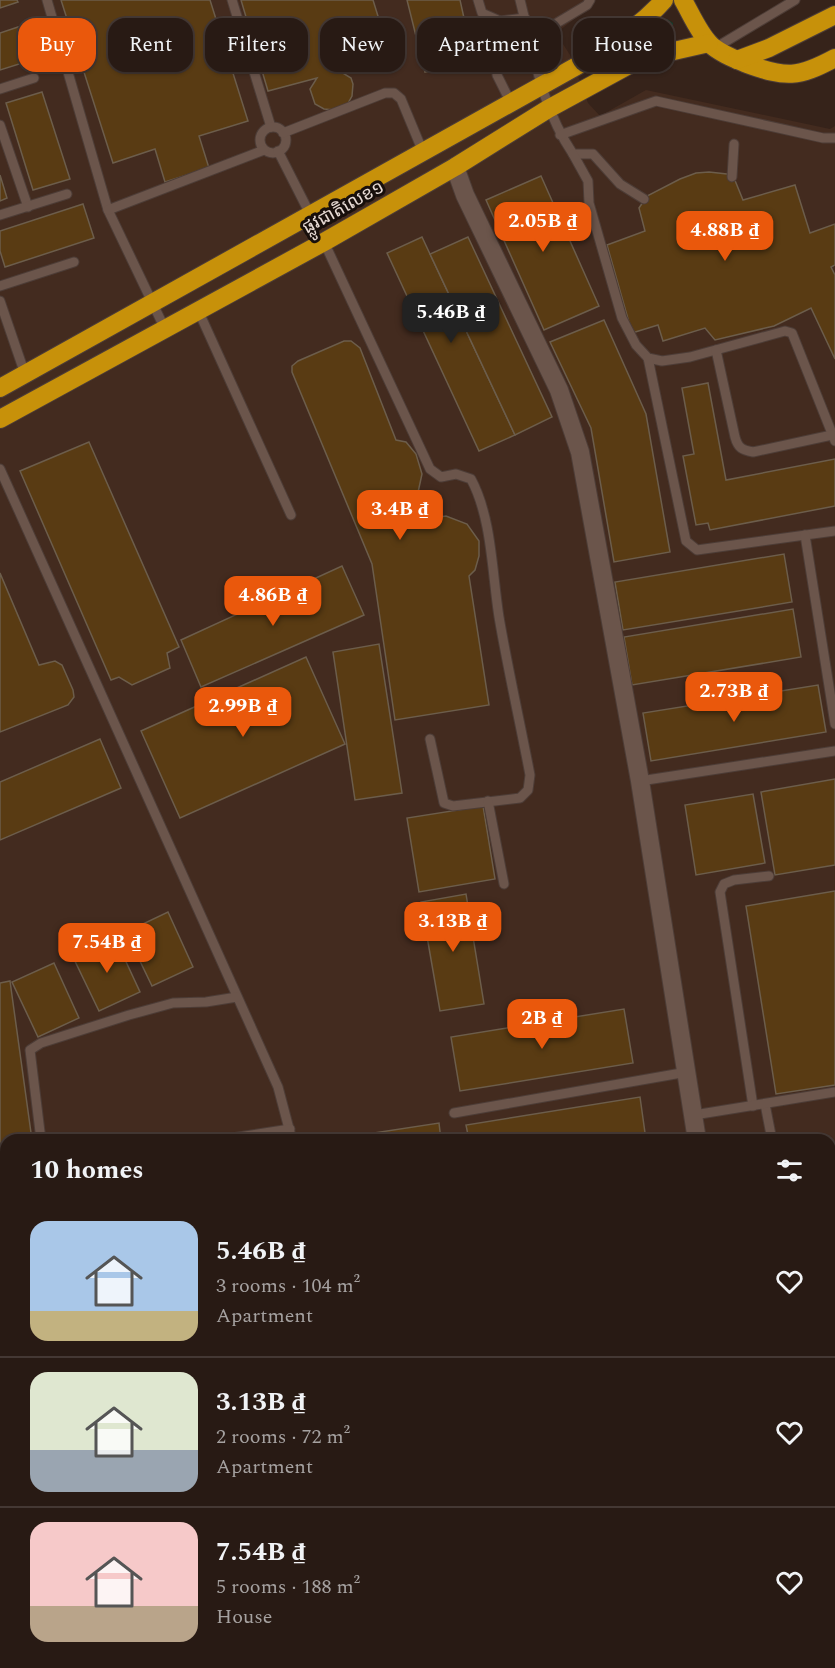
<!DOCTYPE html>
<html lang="en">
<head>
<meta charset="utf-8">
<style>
	:root { --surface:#281a14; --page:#342722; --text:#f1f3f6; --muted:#a5a1a0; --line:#443834; --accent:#ea580c }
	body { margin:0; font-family:Spectral,"Noto Sans Khmer",serif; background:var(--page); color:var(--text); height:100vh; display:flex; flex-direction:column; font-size:22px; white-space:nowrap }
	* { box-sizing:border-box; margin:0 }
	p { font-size:20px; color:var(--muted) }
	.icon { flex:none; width:33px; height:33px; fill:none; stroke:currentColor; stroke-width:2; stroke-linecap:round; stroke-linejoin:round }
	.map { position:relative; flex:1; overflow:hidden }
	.drawer { position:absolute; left:0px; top:1134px; width:836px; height:534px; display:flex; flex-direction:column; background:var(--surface); border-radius:18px 18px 0 0; box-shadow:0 2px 4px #0004,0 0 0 2px var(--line) }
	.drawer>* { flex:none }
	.banner { position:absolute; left:18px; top:18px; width:800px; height:54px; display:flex; gap:12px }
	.price { position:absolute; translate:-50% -51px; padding:0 14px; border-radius:12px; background:var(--accent); color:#fff; font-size:20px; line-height:39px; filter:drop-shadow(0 2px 3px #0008) }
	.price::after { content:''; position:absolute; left:50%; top:36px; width:18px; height:14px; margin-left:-9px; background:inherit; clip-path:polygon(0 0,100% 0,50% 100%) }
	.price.active { background:#222; color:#fff }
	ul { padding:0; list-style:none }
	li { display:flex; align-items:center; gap:18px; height:150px; padding:0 30px }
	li+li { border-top:2px solid var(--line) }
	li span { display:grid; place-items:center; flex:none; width:168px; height:120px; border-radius:18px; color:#555 }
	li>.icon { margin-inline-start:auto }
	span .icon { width:72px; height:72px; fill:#fffc; stroke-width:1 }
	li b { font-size:26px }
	h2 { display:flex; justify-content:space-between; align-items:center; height:72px; padding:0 30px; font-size:26px }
	.tag { padding:0 21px; border-radius:18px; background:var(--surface); box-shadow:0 2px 4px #0004,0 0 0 2px var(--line); font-size:21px; line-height:54px }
	.tag.active { background:var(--accent); color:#fff }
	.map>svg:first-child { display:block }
	.built { fill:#432b1f; fill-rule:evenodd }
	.green { fill:#163c2c }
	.building { fill:#593b13; stroke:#6c5d4b; stroke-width:1.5 }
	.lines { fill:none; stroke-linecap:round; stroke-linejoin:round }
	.lane-casing { stroke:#4d3d37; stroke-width:11 }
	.street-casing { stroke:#4d3d37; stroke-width:20 }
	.highway-casing { stroke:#4d3d37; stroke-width:20 }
	.lane { stroke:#6b554b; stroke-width:9 }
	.street { stroke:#6b554b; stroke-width:18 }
	.highway { stroke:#c7910a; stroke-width:18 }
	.labels { text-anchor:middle; stroke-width:6; stroke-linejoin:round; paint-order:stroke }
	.street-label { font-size:18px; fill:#e7dad4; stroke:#180f0b }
</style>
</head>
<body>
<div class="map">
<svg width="835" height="1668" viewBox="0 0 835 1668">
	<rect width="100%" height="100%" fill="#36231a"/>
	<path class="built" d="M0 0H593L585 11 556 33 570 55 588 103 600 116 646 90 830 129 835 126V1668H0ZM6 1140H830V1662H6Z"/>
	<path class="green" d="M667 19 673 23V35L645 44 642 39C651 30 655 20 667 19Z"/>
	<g class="building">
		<path d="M0 0H17L18 2 0 8Z"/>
		<path d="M61 0H210L248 121 199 136 209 168 165 182 155 149 113 163Z"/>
		<path d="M241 0H373L390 55 341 72 351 78 353 84 352 96 347 105 335 110 324 109 315 104 310 89 317 78 268 91Z"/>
		<path d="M407 0H460L466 27 472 23 495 40 473 62 425 72Z"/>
		<path d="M24 25 35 59 0 70V33Z"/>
		<path d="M641 36 647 46 634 53 628 43Z"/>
		<path d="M42 92 70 179 33 190 6 103Z"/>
		<path d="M709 172 727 174 734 178 743 200 795 185 810 233 835 224V265L831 267 835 275V359L811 308 774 326 715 340 705 328 663 341 658 325 632 333 607 245 645 231 639 208 647 196 680 179 696 173Z"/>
		<path d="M0 175 7 198 0 201Z"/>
		<path d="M541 176 599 306 544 330 486 200Z"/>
		<path d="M83 204 94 238 5 267 0 251V231Z"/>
		<path d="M422 237 515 435 479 451 387 253Z"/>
		<path d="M468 237 552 417 515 435 430 254Z"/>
		<path d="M604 320 646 414 670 552 614 562 591 428 550 342Z"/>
		<path d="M344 341H351L360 348 396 440 406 442 416 454 422 474 417 497 426 519 446 516 467 524 479 541V556L475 570 469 576 489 705 395 720 372 564 292 372V366L298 361Z"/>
		<path d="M708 383 726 480 835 459V506L710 530 708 523 696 525 683 456 694 454 682 388Z"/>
		<path d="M89 442 179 647 167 653 170 668 132 685 119 677 111 680 20 471Z"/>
		<path d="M784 554 792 602 623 630 615 582Z"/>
		<path d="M342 566 364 615 201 687 181 640Z"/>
		<path d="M0 573 39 665 55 661 62 665 73 690 74 697 68 705 0 732Z"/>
		<path d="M793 609 801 657 632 685 624 637Z"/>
		<path d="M379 644 402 793 355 800 333 652Z"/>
		<path d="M306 657 345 744 180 818 141 731Z"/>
		<path d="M818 685 826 732 651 761 643 713Z"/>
		<path d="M100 739 121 788 0 840V782Z"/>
		<path d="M835 779V865L775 875 761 792Z"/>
		<path d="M753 794 765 863 696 875 685 805Z"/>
		<path d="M483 806 495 879 419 892 407 818Z"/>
		<path d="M835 891V1085L776 1094 746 906Z"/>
		<path d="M466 894 484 1004 440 1011 421 902Z"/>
		<path d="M168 912 193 967 152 986 126 932Z"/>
		<path d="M115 938 140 992 99 1011 73 957Z"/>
		<path d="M54 963 79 1018 38 1037 12 982Z"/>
		<path d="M10 981 32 1140H6V1167L2 1168 0 1155V983Z"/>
		<path d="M624 1009 633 1063 460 1091 451 1037Z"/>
		<path d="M640 1097 646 1140H469L466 1125Z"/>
		<path d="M439 1123 441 1140H328Z"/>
	</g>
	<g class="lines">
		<defs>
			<g id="lane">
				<path d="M47 0 108 210 164 327"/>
				<path d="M232 0 271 127"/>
				<path d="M478 0 482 13 500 21 525 18"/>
				<path d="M520 0C534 55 541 106 573 154H593L620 184 644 199"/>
				<path d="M500 21 497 75 511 103"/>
				<path d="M530 39 587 5 590 0"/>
				<path d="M715 48 795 0"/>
				<path d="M0 89 34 78"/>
				<path d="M0 125 28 207"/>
				<circle cx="273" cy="140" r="13"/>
				<path d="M283 133 385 93H394L401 99 423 152"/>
				<path d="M560 135 656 101 823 138H835"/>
				<path d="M278 151 311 216"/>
				<path d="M573 154 588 181 589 203 622 318 636 345 648 358 662 361 690 357 785 331 792 333 835 441"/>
				<path d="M732 177 734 144"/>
				<path d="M108 210 264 150"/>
				<path d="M0 215 67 194"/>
				<path d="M324 242 430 469 441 477 456 474 471 479C492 518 492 573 499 617 508 670 520 722 530 775L528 790 520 798 453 806 444 803 430 739"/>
				<path d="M0 286 74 262"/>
				<path d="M0 301 25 374"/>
				<path d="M198 310 291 515"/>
				<path d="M716 350 735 437C738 448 742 450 753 452L832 435"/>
				<path d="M648 358 686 541 697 550 835 531"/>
				<path d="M0 469 278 1087 292 1140"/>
				<path d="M805 535 835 724"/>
				<path d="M640 781 835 751"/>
				<path d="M488 801 504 884"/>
				<path d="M765 1104 772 1140"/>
				<path d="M753 1106 720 892 724 884 734 880 769 876"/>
				<path d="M454 1113 687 1072"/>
				<path d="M694 1115 835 1092"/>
				<path d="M41 1140 30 1050 41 1043 129 1015 173 1003 206 1002 237 997"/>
				<path d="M219 1140 290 1129"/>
				<path d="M830 1257H835"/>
				<path d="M830 1454 835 1453"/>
			</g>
			<g id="street">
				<path d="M455 167 465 195 559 390 580 452 640 781 697 1140"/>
				<path d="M772 1662 773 1668"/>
			</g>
			<g id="highway">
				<path d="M683 0C691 14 699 33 710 44 719 53 735 59 747 64 786 78 798 78 835 58"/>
				<path d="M737 60 769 48 835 15"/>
				<path d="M0 388 584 62C614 42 640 27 664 0"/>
				<path d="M0 419 324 242 455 167 548 109 627 66 643 58 709 43"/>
			</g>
		</defs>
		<use href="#lane" class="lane-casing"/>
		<use href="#street" class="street-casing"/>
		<use href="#highway" class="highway-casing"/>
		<use href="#lane" class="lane"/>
		<use href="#street" class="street"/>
		<use href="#highway" class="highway"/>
	</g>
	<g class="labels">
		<g class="street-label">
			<text transform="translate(343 207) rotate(-29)" y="6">ផ្លូវជាតិលេខ១</text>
		</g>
	</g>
</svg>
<b class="price" style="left:543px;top:253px">2.05B ₫</b>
<b class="price" style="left:725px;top:262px">4.88B ₫</b>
<b class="price active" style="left:451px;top:344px">5.46B ₫</b>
<b class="price" style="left:400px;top:541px">3.4B ₫</b>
<b class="price" style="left:273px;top:627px">4.86B ₫</b>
<b class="price" style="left:734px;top:723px">2.73B ₫</b>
<b class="price" style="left:243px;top:738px">2.99B ₫</b>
<b class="price" style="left:453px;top:953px">3.13B ₫</b>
<b class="price" style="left:107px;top:974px">7.54B ₫</b>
<b class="price" style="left:542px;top:1050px">2B ₫</b>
<div class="banner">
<a class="tag active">Buy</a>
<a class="tag">Rent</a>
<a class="tag">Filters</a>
<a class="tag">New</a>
<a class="tag">Apartment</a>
<a class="tag">House</a>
</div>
<section class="drawer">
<h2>10 homes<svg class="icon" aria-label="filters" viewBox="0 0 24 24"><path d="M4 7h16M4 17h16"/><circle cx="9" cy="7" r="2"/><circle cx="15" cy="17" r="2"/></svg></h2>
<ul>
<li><span style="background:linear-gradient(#a9c7e8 75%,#c2b280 0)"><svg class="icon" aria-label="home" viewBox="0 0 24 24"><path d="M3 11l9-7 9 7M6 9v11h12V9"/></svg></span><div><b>5.46B ₫</b><p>3 rooms · 104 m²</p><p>Apartment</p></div><svg class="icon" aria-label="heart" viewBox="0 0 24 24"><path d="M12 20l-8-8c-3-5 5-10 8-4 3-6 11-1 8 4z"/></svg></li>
<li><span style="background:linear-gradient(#dfe7d0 65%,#9aa5b1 0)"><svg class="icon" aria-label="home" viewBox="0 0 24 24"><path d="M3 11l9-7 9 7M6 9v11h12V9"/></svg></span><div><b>3.13B ₫</b><p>2 rooms · 72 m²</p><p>Apartment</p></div><svg class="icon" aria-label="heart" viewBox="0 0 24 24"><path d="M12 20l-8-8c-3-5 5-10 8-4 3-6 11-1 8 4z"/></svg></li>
<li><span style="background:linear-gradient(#f6c9c9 70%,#b9a48a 0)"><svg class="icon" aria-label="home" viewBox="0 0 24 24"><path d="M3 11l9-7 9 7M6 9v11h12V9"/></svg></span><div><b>7.54B ₫</b><p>5 rooms · 188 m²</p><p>House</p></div><svg class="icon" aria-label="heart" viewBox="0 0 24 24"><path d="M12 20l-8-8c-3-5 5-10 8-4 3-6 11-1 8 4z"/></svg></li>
</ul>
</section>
</div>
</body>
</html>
